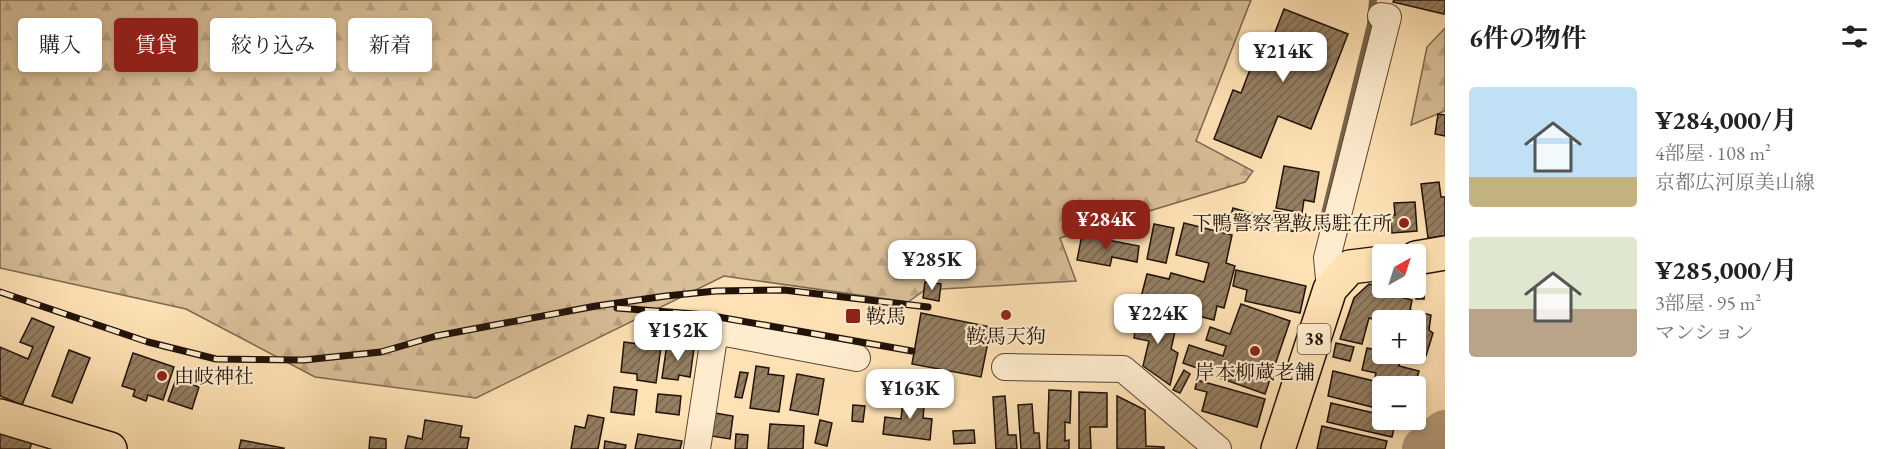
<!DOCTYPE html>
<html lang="ja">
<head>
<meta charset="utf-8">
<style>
	:root { --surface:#fff; --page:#f6f6f6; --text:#222; --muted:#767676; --accent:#8f2418 }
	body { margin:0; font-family:"EB Garamond","Noto Serif JP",serif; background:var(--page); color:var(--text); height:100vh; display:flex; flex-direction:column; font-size:22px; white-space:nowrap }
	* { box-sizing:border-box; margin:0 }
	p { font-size:20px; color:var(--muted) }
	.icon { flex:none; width:33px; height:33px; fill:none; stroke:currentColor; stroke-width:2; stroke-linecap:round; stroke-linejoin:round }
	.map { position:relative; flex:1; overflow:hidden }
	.sheet { display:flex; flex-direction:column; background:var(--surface); width:450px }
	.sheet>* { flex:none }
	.banner { position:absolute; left:18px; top:18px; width:570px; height:54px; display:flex; gap:12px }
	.needle { width:39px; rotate:39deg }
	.fabs { position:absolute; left:1372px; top:244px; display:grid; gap:12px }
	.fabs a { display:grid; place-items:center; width:54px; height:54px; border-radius:6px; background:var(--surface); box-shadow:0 3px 9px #0003; font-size:30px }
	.price { position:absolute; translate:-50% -51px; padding:0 14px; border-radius:12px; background:#fff; color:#222; font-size:20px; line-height:39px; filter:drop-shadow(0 2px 3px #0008) }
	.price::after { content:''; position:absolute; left:50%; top:36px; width:18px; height:14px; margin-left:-9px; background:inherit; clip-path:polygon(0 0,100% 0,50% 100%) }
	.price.on { background:var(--accent); color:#fff }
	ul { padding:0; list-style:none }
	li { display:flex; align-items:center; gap:18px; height:150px; padding:0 24px }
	li span { display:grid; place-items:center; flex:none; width:168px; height:120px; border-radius:6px; color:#555 }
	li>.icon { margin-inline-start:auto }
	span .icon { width:72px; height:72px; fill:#fffc; stroke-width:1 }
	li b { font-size:26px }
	h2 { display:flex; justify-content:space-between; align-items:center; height:72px; padding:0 24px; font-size:26px }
	.pill { padding:0 21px; border-radius:6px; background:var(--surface); box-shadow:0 3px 9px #0003; font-size:21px; line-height:54px }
	.pill.on { background:var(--accent); color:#fff }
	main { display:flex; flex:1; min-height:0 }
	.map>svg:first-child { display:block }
	.forest { fill:url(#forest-firs); stroke:#7c6850; stroke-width:1.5 }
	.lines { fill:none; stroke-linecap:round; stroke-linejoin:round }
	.stream { stroke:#79654c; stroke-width:8 }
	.river { stroke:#b39b7a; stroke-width:46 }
	.building { fill:url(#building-hatch); stroke:#211308; stroke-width:1.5 }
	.minor-casing { stroke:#584633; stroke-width:28 }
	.major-casing { stroke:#211308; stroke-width:36 }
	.minor { stroke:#feecce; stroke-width:26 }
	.major { stroke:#fee1b4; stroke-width:33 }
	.rail-casing { stroke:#211308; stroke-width:7 }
	.rail { stroke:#feecce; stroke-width:4.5; stroke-dasharray:14; stroke-linecap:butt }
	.poi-dot { fill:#8f2418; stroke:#feecce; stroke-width:2 }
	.labels { text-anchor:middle; stroke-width:4.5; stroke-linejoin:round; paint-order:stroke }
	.shield { fill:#feecce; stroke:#635443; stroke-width:1.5 }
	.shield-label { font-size:18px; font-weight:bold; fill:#211308 }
	.poi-label { font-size:20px; fill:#211308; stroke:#feecce; text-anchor:start }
</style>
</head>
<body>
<main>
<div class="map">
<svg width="1445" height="449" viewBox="0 0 1445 449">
	<defs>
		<pattern id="forest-firs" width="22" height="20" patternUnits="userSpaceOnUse" patternTransform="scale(1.5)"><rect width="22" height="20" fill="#d8be97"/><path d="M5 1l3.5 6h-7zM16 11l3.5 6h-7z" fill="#b9a281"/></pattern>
		<pattern id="building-hatch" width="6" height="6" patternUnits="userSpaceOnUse" patternTransform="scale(1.5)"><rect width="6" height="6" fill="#947e61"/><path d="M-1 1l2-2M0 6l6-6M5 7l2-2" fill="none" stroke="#78664e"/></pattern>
	</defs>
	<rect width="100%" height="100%" fill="#fee1b4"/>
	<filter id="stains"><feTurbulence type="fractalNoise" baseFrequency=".00333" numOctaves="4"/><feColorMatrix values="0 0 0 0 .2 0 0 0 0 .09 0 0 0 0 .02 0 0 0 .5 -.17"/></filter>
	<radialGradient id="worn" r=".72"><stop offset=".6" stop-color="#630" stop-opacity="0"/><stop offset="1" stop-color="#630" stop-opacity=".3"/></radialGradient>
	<g class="forest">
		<path d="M0 0H1251L1196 141 1253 171 1245 182 1060 238 1076 281 925 290 908 302 724 276 476 398 315 377 186 309 0 268Z"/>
		<path d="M1445 28V111L1411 125 1427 47Z"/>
	</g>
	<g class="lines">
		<path class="stream" d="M1324 218 1371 24 1373 0"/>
		<path class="river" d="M1425 449 1445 433"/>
	</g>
	<g class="building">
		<path d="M1394 0H1445V8L1444 14 1393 2Z"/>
		<path d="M1284 9 1348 34 1311 129 1278 116 1261 158 1214 139 1233 90 1241 93 1258 49 1267 53Z"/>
		<path d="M1438 114 1445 115V136L1435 134Z"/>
		<path d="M1284 166 1319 172 1314 202 1304 200 1302 213 1276 208Z"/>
		<path d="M1439 182 1441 197H1445V236L1428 238 1421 184Z"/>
		<path d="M1415 202 1417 231 1392 233 1390 215H1395L1394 203Z"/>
		<path d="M1233 208 1254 214 1251 227 1229 222Z"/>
		<path d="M1274 211 1300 216 1297 232 1271 227Z"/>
		<path d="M1184 223 1232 235 1226 263 1235 266 1224 308 1217 306 1214 320 1140 301 1147 274 1169 279 1171 273 1204 282 1209 263 1176 255Z"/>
		<path d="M1154 224 1174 228 1166 263 1147 259Z"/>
		<path d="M1082 235 1139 246 1137 262 1112 257 1110 266 1077 260Z"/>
		<path d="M1236 270 1306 286 1300 313 1245 301 1247 290 1233 286Z"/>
		<path d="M1416 280H1425L1424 299H1416Z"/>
		<path d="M925 282 941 284 939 301 923 298Z"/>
		<path d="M1369 284 1395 290 1393 295 1412 300 1410 310 1431 315 1429 330 1433 333 1426 356 1416 354V321L1383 322 1369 318 1362 344 1340 339 1354 298Z"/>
		<path d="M1241 304 1290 321 1265 394 1220 378 1223 368 1211 364 1208 372 1183 363 1189 345 1223 356 1226 346 1206 340 1210 327 1230 334Z"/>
		<path d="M1138 312 1177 323 1171 349 1178 353 1170 385 1143 366 1149 341 1134 338Z"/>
		<path d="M921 313 991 327 981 377 912 364Z"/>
		<path d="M32 318 54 327 22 405 0 396V347L28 359 33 347 20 342Z"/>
		<path d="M624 342 661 347 656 383 637 380V374L621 372Z"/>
		<path d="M1336 343 1354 347 1350 361 1333 357Z"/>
		<path d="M667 344 694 348 690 377 679 375 678 380 662 378Z"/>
		<path d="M1367 348 1383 351V354L1401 356 1399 366 1419 371 1417 378 1421 379 1418 393H1416V387H1383V402L1374 399 1372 407 1328 396 1333 371 1374 381 1376 373 1362 370Z"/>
		<path d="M69 350 90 358 72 403 52 396Z"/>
		<path d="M133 353 174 367 163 400 148 395 146 401 133 396 135 390 122 386Z"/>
		<path d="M756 366 769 368 768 374 784 376 779 412 750 408Z"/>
		<path d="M1184 370 1190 374 1180 393 1173 390Z"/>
		<path d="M740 372 748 373 742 398 735 397Z"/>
		<path d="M797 374 824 379 818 415 790 410Z"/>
		<path d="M176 379 199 387 192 409 168 401Z"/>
		<path d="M1197 380 1265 399 1257 427 1202 411 1207 392 1195 389Z"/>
		<path d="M614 387 637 390 634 415 611 412Z"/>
		<path d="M1049 390 1071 391 1070 423 1065 422V441L1069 440V449H1047Z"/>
		<path d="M904 392 925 395 923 418 932 419 930 440 883 434 885 417 901 419Z"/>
		<path d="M1079 392 1107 393V427H1090L1091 449H1079Z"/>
		<path d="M658 394 681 396 679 415 656 412Z"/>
		<path d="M1005 396 1008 435H1016L1017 449H996L993 397Z"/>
		<path d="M1117 396 1145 410 1146 446 1164 447V449H1117Z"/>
		<path d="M1331 403 1383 415V420H1396L1392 437 1327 422Z"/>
		<path d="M1032 404 1034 433H1039L1040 449H1021L1018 405Z"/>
		<path d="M853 405 865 406 863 422 852 421Z"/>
		<path d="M715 413 733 416 730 439 711 436Z"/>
		<path d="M588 415 604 418 598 449H571L575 426 585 428Z"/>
		<path d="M425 420 462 426 460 437 469 438 467 449H405L408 436 422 439Z"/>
		<path d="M820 420 832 423 827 446 815 443Z"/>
		<path d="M770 424 804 426 803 449H768Z"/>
		<path d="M1322 426 1387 441 1385 449H1317Z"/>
		<path d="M974 430 975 443 954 444 953 431Z"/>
		<path d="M0 432 32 441 30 449H0Z"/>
		<path d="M638 434 682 441 680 449H635Z"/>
		<path d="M736 434 748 435 747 449H735Z"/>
		<path d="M370 437 386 439V449H369Z"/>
		<path d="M241 440 284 448V449H239Z"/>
		<path d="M605 441 626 445 625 449H604Z"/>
	</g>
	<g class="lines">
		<defs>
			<g id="minor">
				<path d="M1330 289 1327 258 1388 17 1381 16"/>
				<path d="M1005 367 1123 369 1218 449"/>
				<path d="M697 449 715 331 857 358"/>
			</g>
			<g id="major">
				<path d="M1416 258 1445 253"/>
				<path d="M0 416 110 449"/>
				<path d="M1278 449 1330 289 1350 267 1383 263"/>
			</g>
		</defs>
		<use href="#minor" class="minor-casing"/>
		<use href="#major" class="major-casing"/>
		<use href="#minor" class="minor"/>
		<use href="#major" class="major"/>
		<defs>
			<g id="rail">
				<path d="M0 292 148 342 216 359 304 360 381 352 436 336 596 306 666 296 716 291 784 290 928 307"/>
				<path d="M617 308 707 315 912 351"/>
			</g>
		</defs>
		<use href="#rail" class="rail-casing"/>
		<use href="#rail" class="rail"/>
	</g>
	<g class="poi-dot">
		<circle cx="1404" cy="223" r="6"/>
		<circle cx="1006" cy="315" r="6"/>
		<rect x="845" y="308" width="16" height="16" rx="3"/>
		<circle cx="1255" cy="351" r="6"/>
		<circle cx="162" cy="376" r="6"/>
	</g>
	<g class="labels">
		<rect class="shield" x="1297.5" y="324" width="33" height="30" rx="4.5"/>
		<g class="shield-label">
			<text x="1314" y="345">38</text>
		</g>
		<g class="poi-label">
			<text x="1392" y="230" text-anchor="end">下鴨警察署鞍馬駐在所</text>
			<text x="866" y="323">鞍馬</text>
			<text x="1006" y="343" text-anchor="middle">鞍馬天狗</text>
			<text x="1255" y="379" text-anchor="middle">岸本柳蔵老舗</text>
			<text x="174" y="383">由岐神社</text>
		</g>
	</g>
	<rect width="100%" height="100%" filter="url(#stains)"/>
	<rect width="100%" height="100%" fill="url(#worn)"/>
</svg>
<div class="fabs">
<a><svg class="needle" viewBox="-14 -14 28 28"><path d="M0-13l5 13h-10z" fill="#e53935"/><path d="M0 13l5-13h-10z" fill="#767676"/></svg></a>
<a>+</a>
<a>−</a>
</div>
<b class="price" style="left:1283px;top:83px">¥214K</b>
<b class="price on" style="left:1106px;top:251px">¥284K</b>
<b class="price" style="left:932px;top:291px">¥285K</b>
<b class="price" style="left:1158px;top:345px">¥224K</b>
<b class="price" style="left:678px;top:362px">¥152K</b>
<b class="price" style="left:910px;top:420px">¥163K</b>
<div class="banner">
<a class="pill">購入</a>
<a class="pill on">賃貸</a>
<a class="pill">絞り込み</a>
<a class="pill">新着</a>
</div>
</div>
<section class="sheet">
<h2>6件の物件<svg class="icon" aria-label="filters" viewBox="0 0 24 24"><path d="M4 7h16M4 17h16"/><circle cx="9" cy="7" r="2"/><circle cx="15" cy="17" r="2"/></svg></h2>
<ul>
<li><span style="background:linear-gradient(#bfe0f5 75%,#c2b280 0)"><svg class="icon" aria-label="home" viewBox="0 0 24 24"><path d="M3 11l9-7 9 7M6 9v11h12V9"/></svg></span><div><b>¥284,000/月</b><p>4部屋 · 108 m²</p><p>京都広河原美山線</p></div></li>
<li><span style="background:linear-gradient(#dfe7d0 60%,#b9a48a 0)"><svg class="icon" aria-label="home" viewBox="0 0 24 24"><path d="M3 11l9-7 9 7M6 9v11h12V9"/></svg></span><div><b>¥285,000/月</b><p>3部屋 · 95 m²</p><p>マンション</p></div></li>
</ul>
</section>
</main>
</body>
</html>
